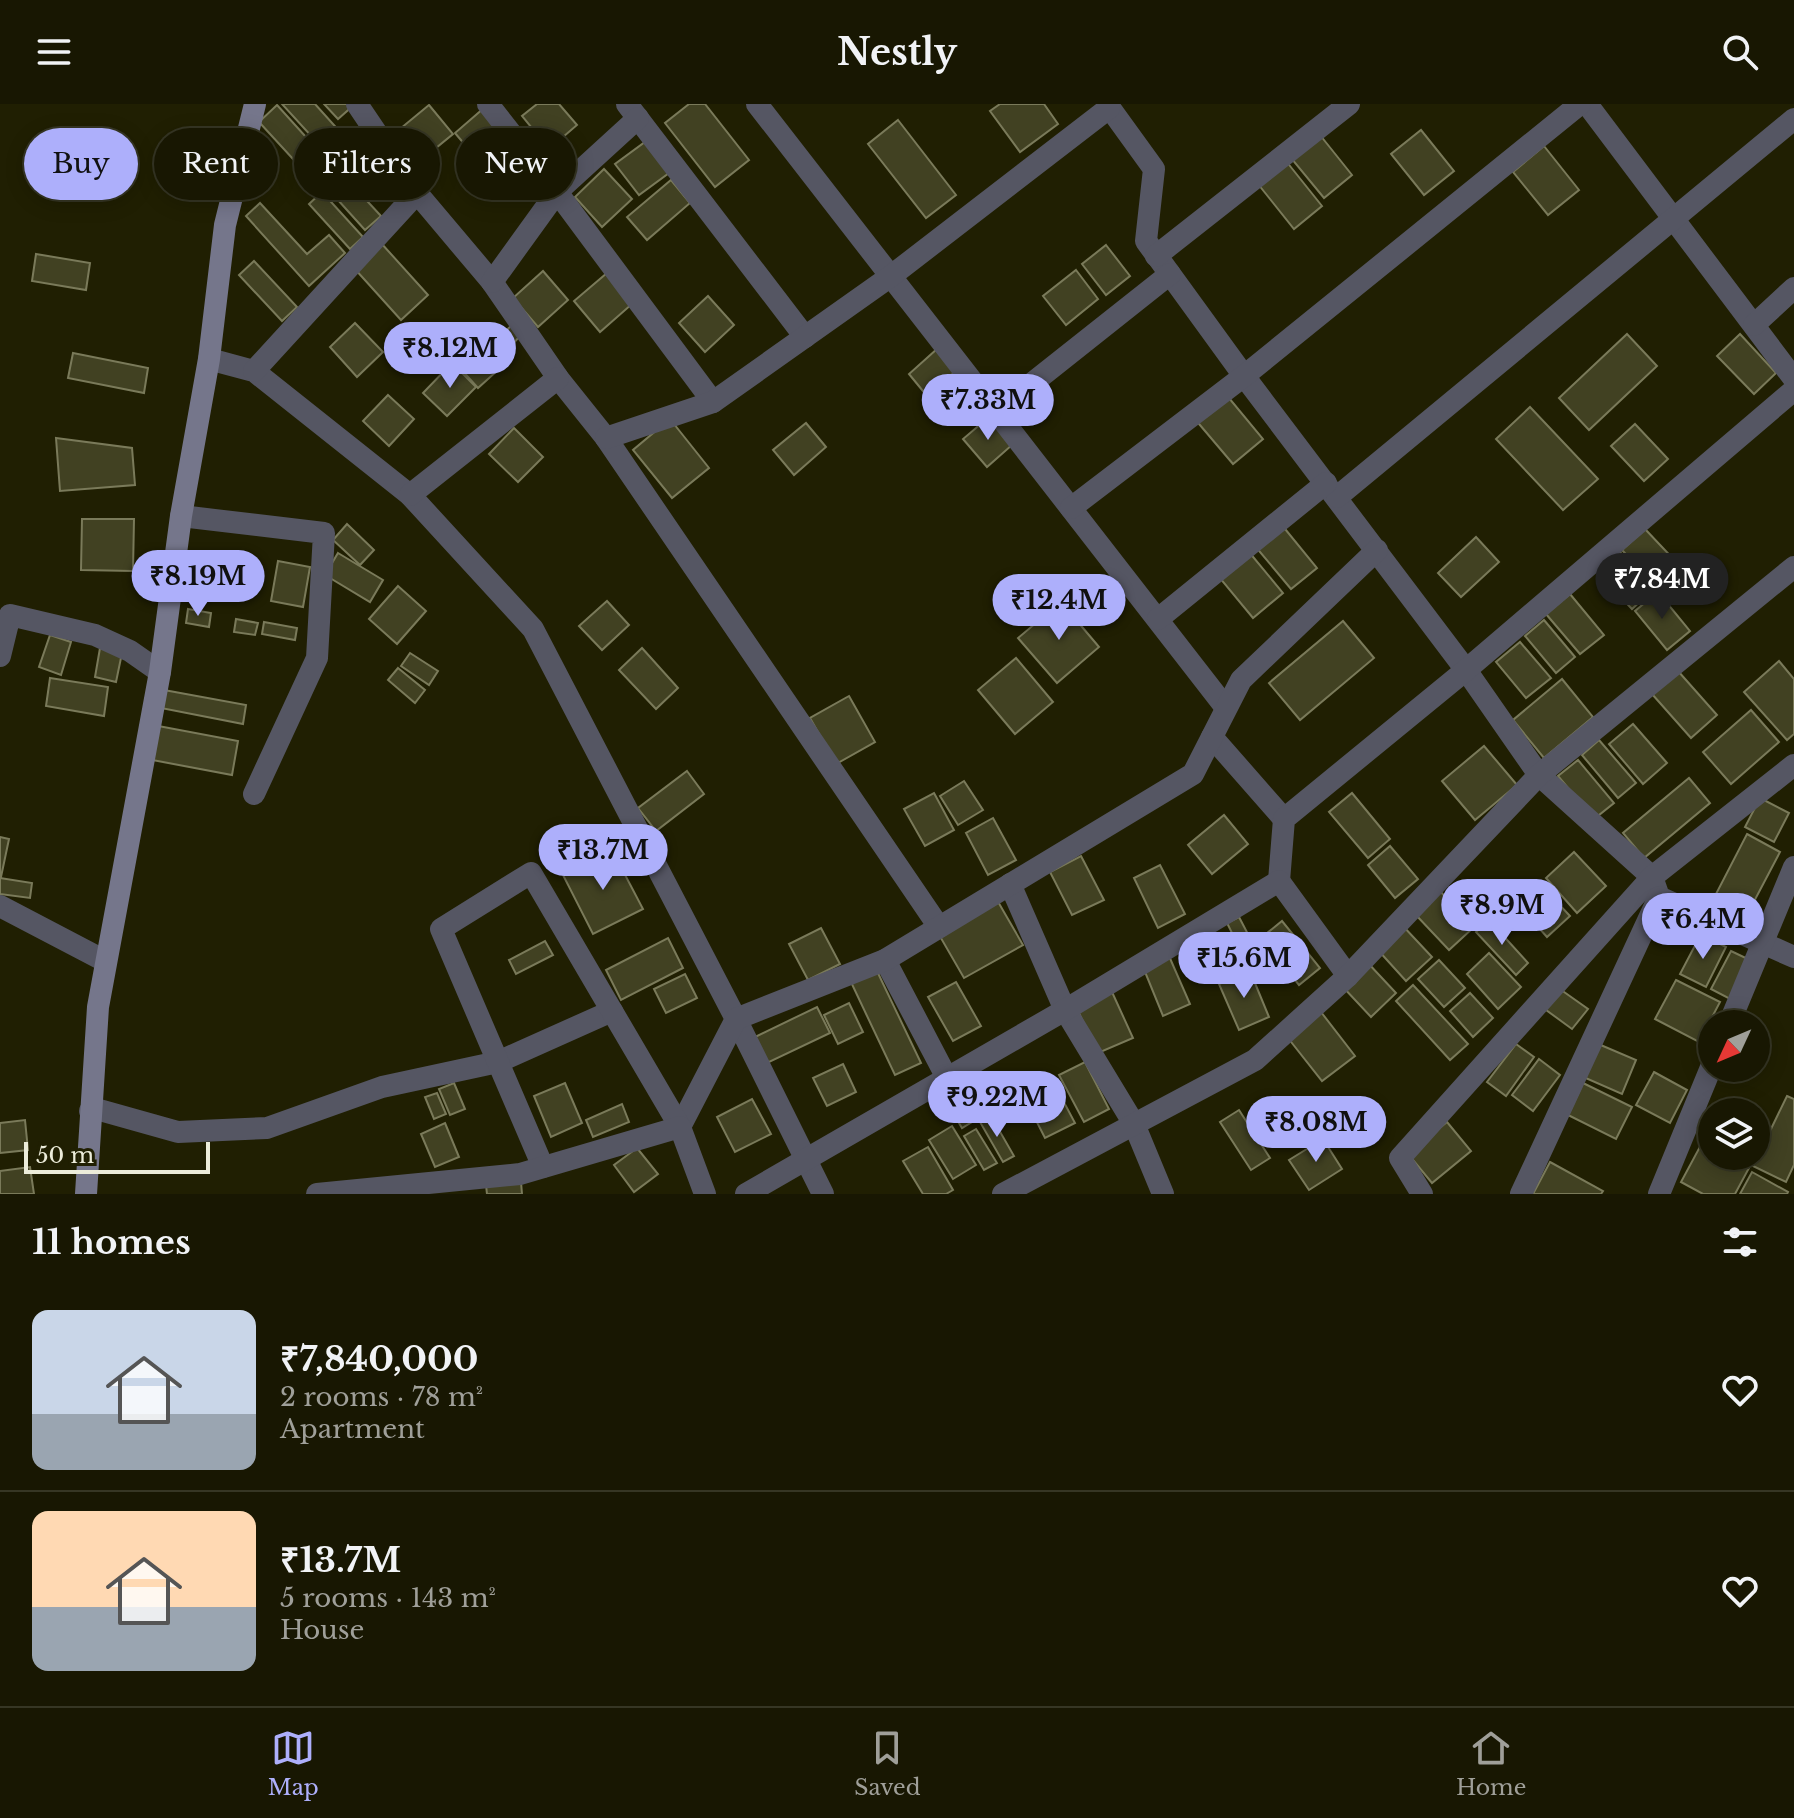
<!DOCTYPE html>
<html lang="en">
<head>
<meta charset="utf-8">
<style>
	:root { --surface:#181702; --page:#252411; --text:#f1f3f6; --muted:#9f9f99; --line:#363624; --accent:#adaffb }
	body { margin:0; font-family:"Libre Baskerville",serif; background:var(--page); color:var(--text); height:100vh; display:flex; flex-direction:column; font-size:30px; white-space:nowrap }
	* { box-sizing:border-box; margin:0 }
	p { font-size:26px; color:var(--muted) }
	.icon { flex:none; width:44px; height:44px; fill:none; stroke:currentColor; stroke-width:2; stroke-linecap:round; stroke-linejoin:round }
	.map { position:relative; height:1090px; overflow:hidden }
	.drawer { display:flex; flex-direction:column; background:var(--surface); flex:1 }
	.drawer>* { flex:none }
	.banner { position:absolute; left:24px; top:24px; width:800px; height:72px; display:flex; gap:16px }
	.needle { width:52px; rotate:226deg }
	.buttons { position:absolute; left:1698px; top:906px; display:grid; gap:16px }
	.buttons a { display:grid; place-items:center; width:72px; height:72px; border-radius:50%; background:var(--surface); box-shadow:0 4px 20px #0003,0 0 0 2px var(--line); font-size:40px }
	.scale { position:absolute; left:24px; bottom:20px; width:186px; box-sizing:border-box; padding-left:8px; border:4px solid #ececda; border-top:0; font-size:22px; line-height:28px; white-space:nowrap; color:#ececda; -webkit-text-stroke:6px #201f02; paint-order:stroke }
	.price { position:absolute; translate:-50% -68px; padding:0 18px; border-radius:28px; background:var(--accent); color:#111; font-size:26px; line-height:52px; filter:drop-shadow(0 2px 4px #0008) }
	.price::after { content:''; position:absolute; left:50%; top:48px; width:24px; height:18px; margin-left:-12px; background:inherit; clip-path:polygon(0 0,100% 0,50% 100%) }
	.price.on { background:#222; color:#fff }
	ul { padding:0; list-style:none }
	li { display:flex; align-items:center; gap:24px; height:200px; padding:0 32px }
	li+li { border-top:2px solid var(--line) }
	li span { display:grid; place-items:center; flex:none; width:224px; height:160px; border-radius:16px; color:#555 }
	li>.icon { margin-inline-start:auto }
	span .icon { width:96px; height:96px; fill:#fffc; stroke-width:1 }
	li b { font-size:34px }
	h2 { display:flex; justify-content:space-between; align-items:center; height:96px; padding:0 32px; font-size:34px }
	.pill { padding:0 28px; border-radius:36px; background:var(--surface); box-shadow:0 4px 20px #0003,0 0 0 2px var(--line); font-size:28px; line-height:72px }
	.pill.on { background:var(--accent); color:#111 }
	header { display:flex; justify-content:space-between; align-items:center; height:104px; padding:0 32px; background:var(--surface); font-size:36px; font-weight:700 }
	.menu { display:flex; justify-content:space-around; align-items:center; height:112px; border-top:2px solid var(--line); background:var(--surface); font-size:22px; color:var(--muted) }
	.menu a { display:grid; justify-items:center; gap:4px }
	.menu .on { color:var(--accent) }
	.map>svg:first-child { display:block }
	.building { fill:#414122; stroke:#7a7a5a; stroke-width:2 }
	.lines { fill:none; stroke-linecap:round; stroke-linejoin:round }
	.minor { stroke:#555663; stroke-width:22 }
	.secondary { stroke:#75768b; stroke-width:22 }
</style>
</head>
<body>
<header><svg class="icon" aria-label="menu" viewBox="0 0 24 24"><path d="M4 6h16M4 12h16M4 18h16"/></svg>Nestly<svg class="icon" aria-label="search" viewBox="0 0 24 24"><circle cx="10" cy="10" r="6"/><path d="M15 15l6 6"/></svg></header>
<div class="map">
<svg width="1794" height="1090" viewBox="0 0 1794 1090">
	<rect width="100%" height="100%" fill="#201f02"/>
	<g class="building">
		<path d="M282 0H315L342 30 324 46Z"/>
		<path d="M324 0H355L338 15Z"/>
		<path d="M537 0H559L577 21 549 45 522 12Z"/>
		<path d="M689 0H705L749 56 715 83 665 19Z"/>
		<path d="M1000 0H1044L1058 20 1020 48 990 7Z"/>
		<path d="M277 1 334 64 316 80 259 18Z"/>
		<path d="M429 1 453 30 420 57 395 29Z"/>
		<path d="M484 4 506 30 477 55 455 29Z"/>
		<path d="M898 16 956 91 926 114 868 40Z"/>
		<path d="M1421 26 1454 67 1424 91 1391 50Z"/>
		<path d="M1320 31 1352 71 1324 94 1291 54Z"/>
		<path d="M508 36 529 61 496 89 475 64Z"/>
		<path d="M645 38 669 69 639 91 615 60Z"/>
		<path d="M1544 42 1579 86 1548 111 1513 68Z"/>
		<path d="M1286 57 1322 102 1294 125 1258 80Z"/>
		<path d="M604 65 632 95 602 123 575 93Z"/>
		<path d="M343 71 381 112 365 126 328 85Z"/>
		<path d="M671 76 690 99 647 136 627 113Z"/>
		<path d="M322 88 363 133 350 145 309 100Z"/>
		<path d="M260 99 307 150 329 131 345 149 309 182 246 112Z"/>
		<path d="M381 139 428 191 401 216 354 164Z"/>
		<path d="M1106 141 1130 172 1106 191 1082 160Z"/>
		<path d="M36 150 90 159 86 186 32 177Z"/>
		<path d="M254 157 297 203 282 217 239 171Z"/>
		<path d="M1076 166 1098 195 1066 221 1043 192Z"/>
		<path d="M543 167 568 196 538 223 513 194Z"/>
		<path d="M607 169 632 200 600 228 574 197Z"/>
		<path d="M708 192 734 221 705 248 679 219Z"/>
		<path d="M355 219 383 248 357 273 330 243Z"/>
		<path d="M512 221 521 231 510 243 500 232Z"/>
		<path d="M1627 230 1657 262 1589 326 1559 294Z"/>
		<path d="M1740 230 1776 269 1754 290 1717 252Z"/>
		<path d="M469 235 498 266 478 284 450 253Z"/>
		<path d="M937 245 956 267 927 292 909 270Z"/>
		<path d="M73 249 148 264 144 289 68 274Z"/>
		<path d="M452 259 476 283 447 312 423 289Z"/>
		<path d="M1224 288 1263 335 1233 360 1194 314Z"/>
		<path d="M388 291 414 315 389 342 363 317Z"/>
		<path d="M1530 303 1598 375 1563 406 1496 335Z"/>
		<path d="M989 313 1012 341 987 363 963 335Z"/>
		<path d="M670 315 709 364 672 394 633 346Z"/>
		<path d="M806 319 826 343 794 371 773 346Z"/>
		<path d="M1635 320 1668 355 1644 377 1611 342Z"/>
		<path d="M514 324 543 353 518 378 489 350Z"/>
		<path d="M56 334 132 344 135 381 60 387Z"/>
		<path d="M82 415H134L133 467 81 466Z"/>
		<path d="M347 420 374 446 360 461 333 436Z"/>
		<path d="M1281 420 1317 464 1291 485 1255 442Z"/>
		<path d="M1645 425 1679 461 1656 482 1622 446Z"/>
		<path d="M1476 433 1499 458 1461 493 1438 469Z"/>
		<path d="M1618 446 1654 485 1632 505 1596 467Z"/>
		<path d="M1249 448 1283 489 1253 514 1219 473Z"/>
		<path d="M338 449 383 476 370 498 325 471Z"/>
		<path d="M278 457 310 463 303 503 271 497Z"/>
		<path d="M398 482 426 507 397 540 369 515Z"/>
		<path d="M1658 488 1690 527 1667 546 1635 507Z"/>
		<path d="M1570 490 1604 531 1580 550 1546 510Z"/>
		<path d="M607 497 629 521 602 546 579 522Z"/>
		<path d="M1061 498 1099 543 1057 579 1018 534Z"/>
		<path d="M188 505 211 509 209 523 186 519Z"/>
		<path d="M236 515 258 519 255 531 234 528Z"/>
		<path d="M1544 516 1575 553 1556 569 1525 532Z"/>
		<path d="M1343 517 1374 554 1300 616 1269 579Z"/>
		<path d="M264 518 297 524 295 536 262 530Z"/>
		<path d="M50 531 71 538 61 571 39 563Z"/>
		<path d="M1520 538 1551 574 1526 594 1496 558Z"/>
		<path d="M100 544 122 549 116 578 95 573Z"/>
		<path d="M642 544 678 584 656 605 619 566Z"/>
		<path d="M410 549 438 567 429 581 401 562Z"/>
		<path d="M1016 554 1053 598 1015 630 978 586Z"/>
		<path d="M1779 557 1794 575V630L1787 636 1744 588Z"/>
		<path d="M398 564 425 586 415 599 388 576Z"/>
		<path d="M1678 567 1717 611 1691 634 1652 590Z"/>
		<path d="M50 574 108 583 104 612 46 602Z"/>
		<path d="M1562 575 1593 613 1544 654 1513 616Z"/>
		<path d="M164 586 246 601 243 620 161 604Z"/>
		<path d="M849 592 875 638 836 660 810 614Z"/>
		<path d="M1751 606 1779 638 1731 680 1703 648Z"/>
		<path d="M1633 620 1667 659 1643 680 1609 640Z"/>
		<path d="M153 621 238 637 232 671 147 655Z"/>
		<path d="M1599 636 1636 679 1618 694 1582 651Z"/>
		<path d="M1484 642 1517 681 1475 716 1442 677Z"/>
		<path d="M1578 656 1614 699 1594 715 1558 672Z"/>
		<path d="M687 667 704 690 656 727 638 704Z"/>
		<path d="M1689 674 1710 699 1644 754 1623 729Z"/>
		<path d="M964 677 983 706 958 721 940 692Z"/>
		<path d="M934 689 954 726 925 742 904 705Z"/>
		<path d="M1352 689 1390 735 1368 754 1329 708Z"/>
		<path d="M1760 694 1789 709 1774 738 1745 723Z"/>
		<path d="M1224 711 1248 740 1212 770 1188 741Z"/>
		<path d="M993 714 1016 756 988 771 966 729Z"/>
		<path d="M1747 730 1780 748 1749 807 1716 790Z"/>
		<path d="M0 733 9 735 1 773H0Z"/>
		<path d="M1390 742 1418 775 1395 794 1368 761Z"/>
		<path d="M612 746 643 805 593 830 563 771Z"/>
		<path d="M1574 748 1606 782 1577 809 1546 774Z"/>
		<path d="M1081 752 1104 796 1072 811 1050 768Z"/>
		<path d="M1160 761 1185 810 1158 824 1134 774Z"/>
		<path d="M0 774 32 779 30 794 0 790Z"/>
		<path d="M1537 777 1570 812 1547 833 1515 797Z"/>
		<path d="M1440 787 1473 824 1449 846 1415 810Z"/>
		<path d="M997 796 1023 841 964 874 938 829Z"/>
		<path d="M1239 813 1262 857 1249 863 1227 819Z"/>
		<path d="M1489 816 1528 859 1516 871 1476 828Z"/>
		<path d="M1282 817 1320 864 1299 881 1261 834Z"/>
		<path d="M1402 821 1432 853 1406 877 1377 845Z"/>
		<path d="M821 824 840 860 808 876 789 840Z"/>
		<path d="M1701 830 1726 843 1706 883 1680 870Z"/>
		<path d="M668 834 683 864 621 896 606 866Z"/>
		<path d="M545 837 553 851 516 870 509 856Z"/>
		<path d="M1731 847 1752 857 1732 896 1711 885Z"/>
		<path d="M1489 849 1521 883 1498 905 1467 870Z"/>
		<path d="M1169 852 1190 900 1163 912 1143 863Z"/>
		<path d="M1439 856 1465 884 1444 903 1418 875Z"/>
		<path d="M1367 858 1396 889 1371 913 1342 882Z"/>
		<path d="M876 865 921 959 895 971 850 876Z"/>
		<path d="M1250 867 1269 913 1239 926 1219 880Z"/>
		<path d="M685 870 697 894 666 909 654 885Z"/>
		<path d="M1676 876 1720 898 1699 938 1655 915Z"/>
		<path d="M956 878 981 922 953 937 928 893Z"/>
		<path d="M1413 881 1468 940 1450 956 1396 897Z"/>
		<path d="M1557 883 1588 905 1572 925 1542 903Z"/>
		<path d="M1112 888 1133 934 1098 949 1077 905Z"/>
		<path d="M1470 889 1493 914 1473 933 1450 907Z"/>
		<path d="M849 899 863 928 838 940 824 911Z"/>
		<path d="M817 903 830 929 767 959 755 933Z"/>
		<path d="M1321 908 1355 952 1322 977 1288 934Z"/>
		<path d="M1596 939 1636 956 1622 990 1581 972Z"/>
		<path d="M1516 940 1534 953 1506 992 1487 978Z"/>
		<path d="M1539 955 1560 971 1533 1007 1512 991Z"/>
		<path d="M1085 958 1109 1005 1084 1018 1059 971Z"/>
		<path d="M843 960 856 988 827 1002 813 974Z"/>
		<path d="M972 967 995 1004 962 1024 940 987Z"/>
		<path d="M1654 968 1687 986 1670 1019 1636 1001Z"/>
		<path d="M1051 974 1075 1019 1045 1034 1022 989Z"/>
		<path d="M454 979 465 1005 450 1011 439 985Z"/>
		<path d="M565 979 582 1019 551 1033 534 992Z"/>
		<path d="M1583 979 1632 1003 1616 1035 1568 1011Z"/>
		<path d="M437 989 446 1010 434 1015 425 993Z"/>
		<path d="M1787 992 1794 995V1061L1786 1078 1753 1062Z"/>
		<path d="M752 995 771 1030 735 1048 717 1013Z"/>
		<path d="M622 1000 629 1018 593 1033 586 1016Z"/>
		<path d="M1239 1006 1270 1054 1251 1066 1220 1018Z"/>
		<path d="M991 1012 1014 1052 1003 1058 980 1018Z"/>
		<path d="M25 1016 28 1046 0 1049V1019Z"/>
		<path d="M1447 1018 1471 1047 1432 1079 1408 1050Z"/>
		<path d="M445 1019 459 1053 435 1063 421 1030Z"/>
		<path d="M952 1022 976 1061 953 1075 929 1036Z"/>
		<path d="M976 1025 997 1059 984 1066 964 1032Z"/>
		<path d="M1323 1035 1342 1065 1309 1086 1289 1056Z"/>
		<path d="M1702 1039 1712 1044V1052H1726L1749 1064 1735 1090H1703L1681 1078Z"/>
		<path d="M928 1043 953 1086 946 1090H923L903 1057Z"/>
		<path d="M637 1044 658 1070 634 1088 614 1061Z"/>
		<path d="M1550 1058 1603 1087 1601 1090H1533Z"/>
		<path d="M30 1063 34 1090H0V1067Z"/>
		<path d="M1752 1068 1788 1088 1787 1090H1740Z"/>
		<path d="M521 1078 522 1090H487L486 1081Z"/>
	</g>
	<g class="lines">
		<g class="minor">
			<path d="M357 0 417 89 492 178 558 274 606 334 939 823"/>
			<path d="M488 0 557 88 713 298"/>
			<path d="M627 0 805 233"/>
			<path d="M757 0 1226 604"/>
			<path d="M1107 0 1154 65 1146 137 1244 272 1466 566 1539 671 1652 773 1659 793 1794 853"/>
			<path d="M1587 0 1794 275"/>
			<path d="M1156 152 1349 0"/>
			<path d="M492 178 557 88 638 14"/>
			<path d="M1754 221 1794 184"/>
			<path d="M209 255 254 267 410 391 533 525 736 915 823 1090"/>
			<path d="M254 267 417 89"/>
			<path d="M996 308 1170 170"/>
			<path d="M606 334 713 298 891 172 1109 4"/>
			<path d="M410 391 558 274"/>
			<path d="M1337 393 1794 15"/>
			<path d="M1071 404 1244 272 1580 0"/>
			<path d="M181 412 324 429 317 554 254 690"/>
			<path d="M1158 515 1326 379"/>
			<path d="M0 552 10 511 95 531 130 547 160 568"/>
			<path d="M1212 633 1284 715"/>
			<path d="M1279 777 1284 715 1466 566 1794 286"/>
			<path d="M1010 780 1065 906 1134 1020 1163 1090"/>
			<path d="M0 802 105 857"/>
			<path d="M885 856 947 974"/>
			<path d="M1729 920 1794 763"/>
			<path d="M90 1007 96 1005 178 1028 267 1024 382 983 498 958 612 907"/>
			<path d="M680 1023 736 915 885 856 1193 670 1241 576 1377 446"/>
			<path d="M543 1063 441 825 531 769 680 1023"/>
			<path d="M317 1090 520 1070 680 1023 705 1090"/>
			<path d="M746 1090 1065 906 1279 777 1348 872"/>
			<path d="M1003 1090 1255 956 1348 872 1539 671 1794 463"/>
			<path d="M1422 1090 1400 1054 1652 773 1794 661"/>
			<path d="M1521 1090 1659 793"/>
			<path d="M1659 1090 1712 961"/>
		</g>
		<path class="secondary" d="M86 1090 98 903 160 568 181 412 209 255 225 121 255 0"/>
	</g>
</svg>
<div class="buttons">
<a><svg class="needle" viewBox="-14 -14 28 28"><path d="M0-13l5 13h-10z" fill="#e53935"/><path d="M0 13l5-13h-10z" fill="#9f9f99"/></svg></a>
<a><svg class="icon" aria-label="layers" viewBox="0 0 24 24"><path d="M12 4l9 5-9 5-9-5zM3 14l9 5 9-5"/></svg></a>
</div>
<div class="scale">50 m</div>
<b class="price" style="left:450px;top:286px">₹8.12M</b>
<b class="price" style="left:988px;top:338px">₹7.33M</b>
<b class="price" style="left:198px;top:514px">₹8.19M</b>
<b class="price on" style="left:1662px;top:517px">₹7.84M</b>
<b class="price" style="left:1059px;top:538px">₹12.4M</b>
<b class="price" style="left:603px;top:788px">₹13.7M</b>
<b class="price" style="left:1502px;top:843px">₹8.9M</b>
<b class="price" style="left:1703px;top:857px">₹6.4M</b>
<b class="price" style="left:1244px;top:896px">₹15.6M</b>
<b class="price" style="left:997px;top:1035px">₹9.22M</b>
<b class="price" style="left:1316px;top:1060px">₹8.08M</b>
<div class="banner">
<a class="pill on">Buy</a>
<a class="pill">Rent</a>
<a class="pill">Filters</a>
<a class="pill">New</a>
</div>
</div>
<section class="drawer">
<h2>11 homes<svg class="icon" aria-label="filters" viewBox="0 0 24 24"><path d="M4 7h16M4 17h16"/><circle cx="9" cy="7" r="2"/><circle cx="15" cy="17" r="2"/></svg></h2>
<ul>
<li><span style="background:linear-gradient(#c9d6e8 65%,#9aa5b1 0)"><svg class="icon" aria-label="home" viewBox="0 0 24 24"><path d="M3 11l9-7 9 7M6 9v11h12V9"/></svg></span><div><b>₹7,840,000</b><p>2 rooms · 78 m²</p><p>Apartment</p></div><svg class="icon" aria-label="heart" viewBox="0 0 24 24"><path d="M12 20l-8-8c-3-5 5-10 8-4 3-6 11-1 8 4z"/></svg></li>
<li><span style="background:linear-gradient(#ffd9b3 60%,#9aa5b1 0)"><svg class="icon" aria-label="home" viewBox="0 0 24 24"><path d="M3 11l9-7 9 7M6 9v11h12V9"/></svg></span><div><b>₹13.7M</b><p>5 rooms · 143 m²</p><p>House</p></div><svg class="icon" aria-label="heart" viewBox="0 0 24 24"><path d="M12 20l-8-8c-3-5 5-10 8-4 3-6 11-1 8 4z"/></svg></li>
</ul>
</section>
<nav class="menu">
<a class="on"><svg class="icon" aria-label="map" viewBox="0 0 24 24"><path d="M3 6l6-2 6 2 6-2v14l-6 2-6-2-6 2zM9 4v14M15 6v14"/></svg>Map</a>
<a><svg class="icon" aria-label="saved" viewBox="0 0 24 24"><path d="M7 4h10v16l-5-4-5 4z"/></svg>Saved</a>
<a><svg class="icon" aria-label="home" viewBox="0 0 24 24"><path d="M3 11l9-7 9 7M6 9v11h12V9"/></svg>Home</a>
</nav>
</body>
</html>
